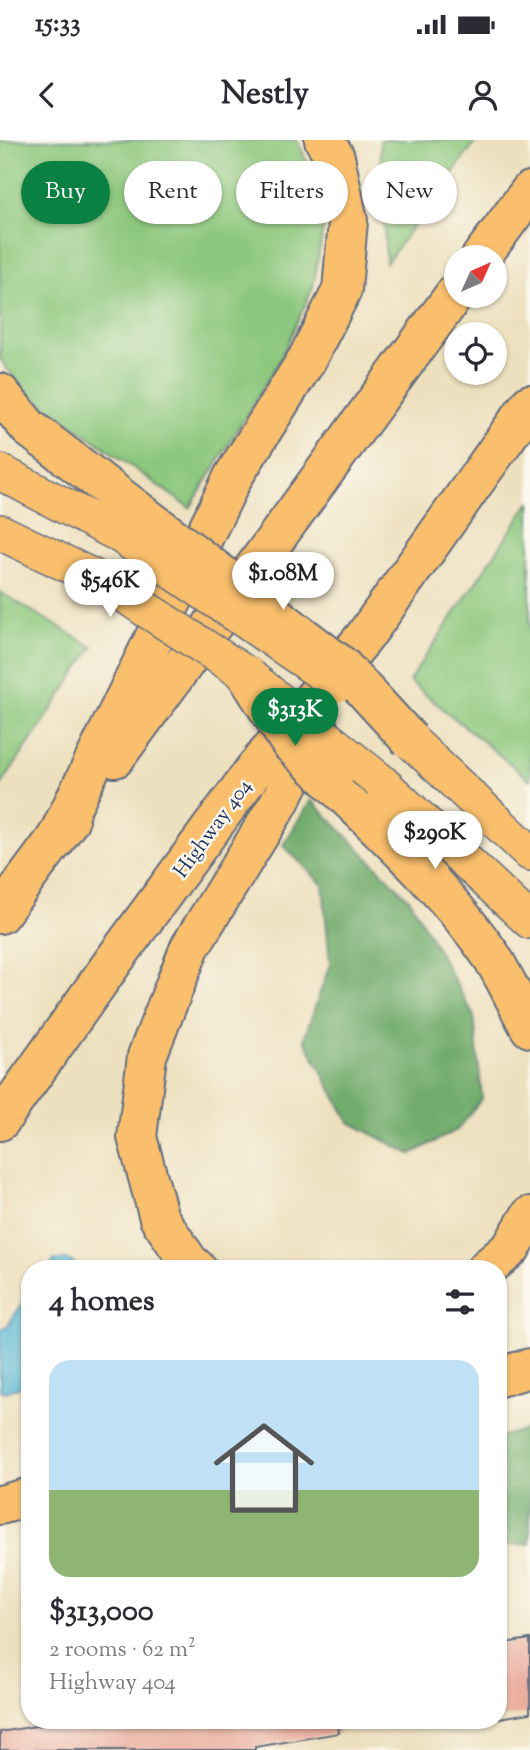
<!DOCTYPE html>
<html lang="en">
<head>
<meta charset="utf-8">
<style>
	:root { --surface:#fff; --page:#f7f7f7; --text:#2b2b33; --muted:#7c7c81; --line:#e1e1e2; --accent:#0b8043 }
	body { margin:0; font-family:"Sorts Mill Goudy",serif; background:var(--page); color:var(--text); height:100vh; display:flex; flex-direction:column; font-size:26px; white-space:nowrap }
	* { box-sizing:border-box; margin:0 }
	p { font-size:23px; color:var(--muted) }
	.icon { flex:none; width:38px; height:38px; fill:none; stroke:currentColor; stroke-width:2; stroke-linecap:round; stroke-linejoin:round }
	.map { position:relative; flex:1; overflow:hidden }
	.drawer { position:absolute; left:21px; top:1120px; width:486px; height:469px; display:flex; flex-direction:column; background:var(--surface); border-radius:28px; box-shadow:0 2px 5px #0004 }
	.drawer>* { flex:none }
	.guide { position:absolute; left:21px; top:21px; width:488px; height:63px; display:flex; gap:14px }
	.needle { width:46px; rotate:45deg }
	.controls { position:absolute; left:444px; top:105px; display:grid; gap:14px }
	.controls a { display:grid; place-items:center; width:63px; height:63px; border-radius:50%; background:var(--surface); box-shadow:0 2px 5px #0004; font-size:35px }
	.price { position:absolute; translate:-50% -60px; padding:0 16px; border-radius:24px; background:#fff; color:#222; font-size:23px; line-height:46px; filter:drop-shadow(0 2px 4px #0008) }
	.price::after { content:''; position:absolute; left:50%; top:42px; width:21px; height:16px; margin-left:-10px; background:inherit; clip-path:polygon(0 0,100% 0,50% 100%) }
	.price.current { background:var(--accent); color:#fff }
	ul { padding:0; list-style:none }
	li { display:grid; align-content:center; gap:14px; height:371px; padding:0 28px }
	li+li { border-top:2px solid var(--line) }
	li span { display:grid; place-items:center; height:217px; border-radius:21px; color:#555 }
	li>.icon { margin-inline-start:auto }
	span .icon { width:126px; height:126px; fill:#fffc; stroke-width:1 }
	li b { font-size:30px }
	h2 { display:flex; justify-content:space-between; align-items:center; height:84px; padding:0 28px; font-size:30px }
	.tag { padding:0 24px; border-radius:32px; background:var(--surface); box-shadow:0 2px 5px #0004; font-size:24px; line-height:63px }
	.tag.current { background:var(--accent); color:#fff }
	.status { display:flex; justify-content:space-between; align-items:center; height:49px; padding:0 35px; background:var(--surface); direction:ltr }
	.status svg { height:19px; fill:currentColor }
	header { display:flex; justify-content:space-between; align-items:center; height:91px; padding:0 28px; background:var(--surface); font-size:32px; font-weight:700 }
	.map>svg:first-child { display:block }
	.green { fill:#8cc77d; stroke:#547b6e; stroke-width:2 }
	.forest { fill:#71ac6c; stroke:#466e65; stroke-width:2 }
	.water { fill:#54b6d3; stroke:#387298; stroke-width:2 }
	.building { fill:#eaae9f }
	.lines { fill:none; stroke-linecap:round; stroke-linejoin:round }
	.major-casing { stroke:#646d80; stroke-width:38 }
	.highway-casing { stroke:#646d80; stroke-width:42 }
	.major { stroke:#f9bf6d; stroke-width:35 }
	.highway { stroke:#f9bf6d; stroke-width:38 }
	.major-bridge-casing { stroke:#646d80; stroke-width:38; stroke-linecap:butt }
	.highway-bridge-casing { stroke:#646d80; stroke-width:42; stroke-linecap:butt }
	.major-bridge { stroke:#f9bf6d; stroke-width:35 }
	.highway-bridge { stroke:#f9bf6d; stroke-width:38 }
	.labels { text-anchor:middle; stroke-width:5; stroke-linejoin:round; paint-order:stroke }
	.street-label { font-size:21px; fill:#1b2f5e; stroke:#fbf7ec }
</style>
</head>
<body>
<div class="status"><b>15:33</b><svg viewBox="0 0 49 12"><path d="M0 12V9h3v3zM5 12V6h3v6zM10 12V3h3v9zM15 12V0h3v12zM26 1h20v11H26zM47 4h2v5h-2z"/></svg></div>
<header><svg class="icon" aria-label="back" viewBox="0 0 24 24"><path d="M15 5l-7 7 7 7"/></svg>Nestly<svg class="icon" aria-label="person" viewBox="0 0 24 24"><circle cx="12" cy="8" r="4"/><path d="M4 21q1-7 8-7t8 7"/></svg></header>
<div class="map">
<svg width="530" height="1610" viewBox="0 0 530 1610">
	<rect width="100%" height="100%" fill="#fbf7ec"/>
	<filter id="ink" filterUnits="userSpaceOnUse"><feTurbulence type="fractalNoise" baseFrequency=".0143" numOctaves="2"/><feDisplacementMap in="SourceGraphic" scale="14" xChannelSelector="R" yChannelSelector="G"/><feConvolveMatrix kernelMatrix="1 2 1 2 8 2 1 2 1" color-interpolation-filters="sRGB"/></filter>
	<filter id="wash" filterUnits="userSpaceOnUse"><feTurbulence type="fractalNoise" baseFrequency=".00686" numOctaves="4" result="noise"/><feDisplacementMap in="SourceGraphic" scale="28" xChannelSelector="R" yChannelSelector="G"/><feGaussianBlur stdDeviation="1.57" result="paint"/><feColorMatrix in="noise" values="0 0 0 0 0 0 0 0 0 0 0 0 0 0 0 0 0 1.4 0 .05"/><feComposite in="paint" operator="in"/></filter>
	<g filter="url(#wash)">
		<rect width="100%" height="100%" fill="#ede0be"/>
		<g class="green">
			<path d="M0 0H297L313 35 323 89 313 147 280 220 190 368 25 251 0 219Z"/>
			<path d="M380 0H477L386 123Z"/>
			<path d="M530 362V640L409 541Z"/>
			<path d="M0 452 93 507 0 647Z"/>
		</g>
		<g class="forest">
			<path d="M311 660 410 760 474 876 482 958 457 990 411 1014 349 982 304 899 330 824 323 745 283 705Z"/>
			<path d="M530 1288V1404L499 1406V1297Z"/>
		</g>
		<g class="water">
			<path d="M54 1120H69L82 1129H50Z"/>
			<path d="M30 1151V1243L6 1252 0 1250V1191L9 1184Z"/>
		</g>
		<g id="blocks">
			<g class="building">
				<path d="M530 1499V1573L499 1578V1504Z"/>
				<path d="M41 1580H338L339 1593 255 1607V1610H0V1592L42 1585Z"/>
			</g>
		</g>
	</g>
	<g filter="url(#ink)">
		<use href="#blocks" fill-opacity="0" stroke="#646d80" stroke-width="2"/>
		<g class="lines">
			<defs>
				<g id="major">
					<path d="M0 332 120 395"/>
					<path d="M0 392 108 444 144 468"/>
					<path d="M410 600 530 713"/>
					<path d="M379 640 530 781"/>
				</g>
				<g id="highway">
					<path d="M481 117 530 51"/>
					<path d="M0 253 29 288 137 370"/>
					<path d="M115 618 457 151"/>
					<path d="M333 644C389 698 448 753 492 817 506 839 517 865 530 888"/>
					<path d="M55 701 233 337 307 219 342 150 348 81 335 17 324 0"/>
					<path d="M0 774 69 681"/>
					<path d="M0 981 115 819 254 630 365 496 530 264"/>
					<path d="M197 1129 189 1122 159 1078 137 997 147 916 190 807 279 663 318 588"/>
					<path d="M486 1129 511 1108 530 1076"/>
					<path d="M499 1237 530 1228"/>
					<path d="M0 1365 30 1357"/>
				</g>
			</defs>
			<use href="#major" class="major-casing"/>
			<use href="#highway" class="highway-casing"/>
			<use href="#major" class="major"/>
			<use href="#highway" class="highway"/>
			<defs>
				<g id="major-bridge">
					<path d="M120 395 338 544"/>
					<path d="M144 468 246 534 379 640"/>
				</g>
				<g id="highway-bridge">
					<path d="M137 370 342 526 410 600"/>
					<path d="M246 534 290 603 333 644"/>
				</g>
			</defs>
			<use href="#major-bridge" class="major-bridge-casing"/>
			<use href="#highway-bridge" class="highway-bridge-casing"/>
			<use href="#major-bridge" class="major-bridge"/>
			<use href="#highway-bridge" class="highway-bridge"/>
		</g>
	</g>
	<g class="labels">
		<g class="street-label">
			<text transform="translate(212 688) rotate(-54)" y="7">Highway 404</text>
		</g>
	</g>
</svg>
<div class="controls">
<a><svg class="needle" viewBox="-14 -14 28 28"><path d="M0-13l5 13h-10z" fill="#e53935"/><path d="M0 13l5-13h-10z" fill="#7c7c81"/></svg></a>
<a><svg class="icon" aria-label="locate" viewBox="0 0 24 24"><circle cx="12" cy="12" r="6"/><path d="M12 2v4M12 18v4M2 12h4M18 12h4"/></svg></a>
</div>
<b class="price" style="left:283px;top:472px">$1.08M</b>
<b class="price" style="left:110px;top:479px">$546K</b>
<b class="price current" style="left:295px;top:608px">$313K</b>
<b class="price" style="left:435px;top:731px">$290K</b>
<div class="guide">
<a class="tag current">Buy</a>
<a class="tag">Rent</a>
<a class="tag">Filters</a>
<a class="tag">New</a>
</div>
<section class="drawer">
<h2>4 homes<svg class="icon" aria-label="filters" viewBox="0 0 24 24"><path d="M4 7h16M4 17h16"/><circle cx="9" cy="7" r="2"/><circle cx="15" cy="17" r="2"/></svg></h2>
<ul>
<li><span style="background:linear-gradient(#bfe0f5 60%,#8fb573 0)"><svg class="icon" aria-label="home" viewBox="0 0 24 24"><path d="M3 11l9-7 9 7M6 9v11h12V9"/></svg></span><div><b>$313,000</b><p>2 rooms · 62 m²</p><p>Highway 404</p></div></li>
</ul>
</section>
</div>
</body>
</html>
